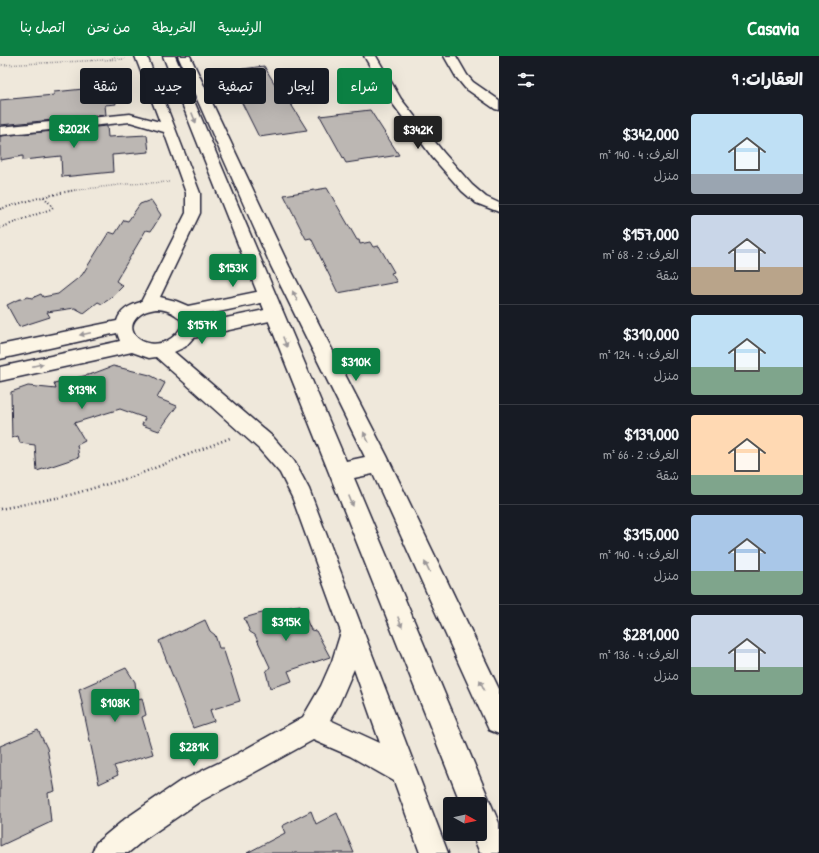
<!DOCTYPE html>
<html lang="ar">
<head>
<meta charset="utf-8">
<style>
	:root { --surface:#171b24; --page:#20242c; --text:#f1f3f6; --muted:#9ea1a6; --line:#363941; --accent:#0b8043 }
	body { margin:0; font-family:"Patrick Hand","Playpen Sans Arabic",sans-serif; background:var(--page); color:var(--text); direction:rtl; height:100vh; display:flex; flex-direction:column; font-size:15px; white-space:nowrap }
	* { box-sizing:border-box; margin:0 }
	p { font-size:13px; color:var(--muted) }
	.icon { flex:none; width:22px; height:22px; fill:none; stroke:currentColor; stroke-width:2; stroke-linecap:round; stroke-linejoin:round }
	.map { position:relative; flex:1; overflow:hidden; direction:ltr }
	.details { display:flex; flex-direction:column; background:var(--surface); width:320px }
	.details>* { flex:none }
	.hud { position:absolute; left:12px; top:12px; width:380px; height:36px; direction:rtl; display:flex; gap:8px }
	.needle { width:26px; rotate:98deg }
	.controls { position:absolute; left:443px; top:741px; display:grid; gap:8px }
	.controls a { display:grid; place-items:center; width:44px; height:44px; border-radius:4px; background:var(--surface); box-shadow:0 4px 16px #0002; font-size:20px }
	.price { position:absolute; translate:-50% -34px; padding:0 9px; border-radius:4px; background:var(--accent); color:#fff; font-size:13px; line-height:26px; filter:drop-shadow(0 1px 2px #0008) }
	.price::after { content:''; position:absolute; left:50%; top:24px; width:12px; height:9px; margin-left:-6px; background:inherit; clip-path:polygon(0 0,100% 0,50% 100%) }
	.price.current { background:#222; color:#fff }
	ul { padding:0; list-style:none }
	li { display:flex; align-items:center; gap:12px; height:100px; padding:0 16px }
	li+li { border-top:1px solid var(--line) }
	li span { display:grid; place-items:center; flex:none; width:112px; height:80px; border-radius:4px; color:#555 }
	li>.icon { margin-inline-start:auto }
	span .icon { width:48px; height:48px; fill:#fffc; stroke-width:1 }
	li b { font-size:17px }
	h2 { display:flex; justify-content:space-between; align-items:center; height:48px; padding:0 16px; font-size:17px }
	.chip { padding:0 14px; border-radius:4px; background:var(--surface); box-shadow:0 4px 16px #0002; font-size:14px; line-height:36px }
	.chip.current { background:var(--accent); color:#fff }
	header { display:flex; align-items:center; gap:24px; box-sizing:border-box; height:56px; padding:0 20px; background:var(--accent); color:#fff }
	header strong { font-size:19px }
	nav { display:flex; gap:22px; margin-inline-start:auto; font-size:14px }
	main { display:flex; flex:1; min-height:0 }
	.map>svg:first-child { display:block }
	.building { fill:#bcb7b3; stroke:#22223b }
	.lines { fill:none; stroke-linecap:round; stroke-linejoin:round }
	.minor-casing { stroke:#22223b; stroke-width:3 }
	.tertiary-casing { stroke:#22223b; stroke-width:3 }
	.path-far2 { stroke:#22223b; stroke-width:1.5; stroke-dasharray:0.5 2; stroke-linecap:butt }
	.path-far1 { stroke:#22223b; stroke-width:2; stroke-dasharray:1 2.5; stroke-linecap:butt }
	.path { stroke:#22223b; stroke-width:2.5; stroke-dasharray:1 3; stroke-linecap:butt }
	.minor { fill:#fcf5e5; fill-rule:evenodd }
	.tertiary { fill:#fcf5e5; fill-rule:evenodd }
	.oneway { fill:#9a9698 }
</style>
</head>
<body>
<header>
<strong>Casavia</strong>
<nav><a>الرئيسية</a><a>الخريطة</a><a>من نحن</a><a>اتصل بنا</a></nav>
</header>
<main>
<section class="details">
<h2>العقارات: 9<svg class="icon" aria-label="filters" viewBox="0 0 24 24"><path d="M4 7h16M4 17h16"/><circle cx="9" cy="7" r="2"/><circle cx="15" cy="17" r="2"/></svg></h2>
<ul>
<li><span style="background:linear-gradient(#bfe0f5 75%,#9aa5b1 0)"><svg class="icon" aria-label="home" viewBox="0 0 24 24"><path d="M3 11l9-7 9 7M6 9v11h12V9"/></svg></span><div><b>$342,000</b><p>الغرف: 4 · 140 m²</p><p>منزل</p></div></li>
<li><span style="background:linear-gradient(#c9d6e8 65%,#b9a48a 0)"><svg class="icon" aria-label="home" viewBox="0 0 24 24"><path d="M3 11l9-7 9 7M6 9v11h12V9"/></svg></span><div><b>$157,000</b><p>الغرف: 2 · 68 m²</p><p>شقة</p></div></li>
<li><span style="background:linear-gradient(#bfe0f5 65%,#7fa58c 0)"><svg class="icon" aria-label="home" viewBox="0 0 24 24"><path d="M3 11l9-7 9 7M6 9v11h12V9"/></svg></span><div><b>$310,000</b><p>الغرف: 4 · 124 m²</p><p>منزل</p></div></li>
<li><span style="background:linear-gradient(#ffd9b3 75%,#7fa58c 0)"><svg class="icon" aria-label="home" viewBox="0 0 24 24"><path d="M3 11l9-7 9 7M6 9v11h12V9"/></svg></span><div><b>$139,000</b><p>الغرف: 2 · 66 m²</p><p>شقة</p></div></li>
<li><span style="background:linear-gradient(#a9c7e8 70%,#7fa58c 0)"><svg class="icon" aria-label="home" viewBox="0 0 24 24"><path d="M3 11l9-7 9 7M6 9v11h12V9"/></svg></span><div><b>$315,000</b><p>الغرف: 4 · 140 m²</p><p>منزل</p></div></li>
<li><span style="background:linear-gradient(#c9d6e8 65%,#7fa58c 0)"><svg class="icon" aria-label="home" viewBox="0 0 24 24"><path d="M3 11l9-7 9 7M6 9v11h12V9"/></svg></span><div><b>$281,000</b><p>الغرف: 4 · 136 m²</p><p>منزل</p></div></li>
</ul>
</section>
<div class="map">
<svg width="499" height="797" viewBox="0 0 499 797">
	<rect width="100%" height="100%" fill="#efe8db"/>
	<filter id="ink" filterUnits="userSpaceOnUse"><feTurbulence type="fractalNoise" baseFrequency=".025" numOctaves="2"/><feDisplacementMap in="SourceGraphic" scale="8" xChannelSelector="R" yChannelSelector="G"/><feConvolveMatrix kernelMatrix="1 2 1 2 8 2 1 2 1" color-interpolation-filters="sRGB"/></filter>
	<g filter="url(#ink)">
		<g class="building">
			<path d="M264 10 285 45H289L307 74 259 81 240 43H236L222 16Z"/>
			<path d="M113 30 116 48 105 49 106 59 0 69V44L54 39V36Z"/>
			<path d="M370 54 399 99 346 107 320 60Z"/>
			<path d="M107 70 108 81 147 79 149 96 112 99 113 116 62 121 61 100 23 104V100L0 104V80Z"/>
			<path d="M327 132 357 184H359L360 188 370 186 373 191 379 190 394 216 391 217 397 226 338 237 311 182 306 183 284 139Z"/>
			<path d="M151 144 161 159 151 175 146 174 116 225 123 230 111 242 102 248 98 246 84 257 75 252 47 256 50 261 19 271 7 249 17 244 28 241 32 242 41 238 43 241 58 238 82 219 109 176 115 178 124 164 128 165 140 148Z"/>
			<path d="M113 310 150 319 165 327 157 342 177 350 159 375 142 369 145 362 120 353 74 367 85 385 77 389 79 401 37 415 35 389 20 387 18 380 12 382 11 336 28 330 56 333 54 327 92 318Z"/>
			<path d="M300 549 311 574 316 575 330 601 288 615 292 625 270 632 266 616 270 611 255 579 250 576 244 562 258 558Z"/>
			<path d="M205 564 210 575 215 579 219 592H223L240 645 210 654 214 665 193 672 159 585 179 575 180 576Z"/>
			<path d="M126 612 135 626 137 643 142 642 146 659 142 661 153 698 114 710 118 719 99 728 79 633Z"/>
			<path d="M38 674 47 692 55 735 48 737 51 766 0 790V690Z"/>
			<path d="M311 755 316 768 337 757 354 797H247L285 777 282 770Z"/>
		</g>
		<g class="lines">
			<defs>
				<g id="minor">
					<path d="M135 0H147L200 137V157L160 241 176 245 188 250 266 234 272 236 274 240 272 244 266 246 195 261 197 268 274 252 280 254 282 258 280 262 274 264 193 282 185 291 174 296 273 381 294 405 309 433 448 797H420L394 725 350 700 313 684 255 716 199 746 145 783 128 797H92L96 787 125 763 179 726 237 698 303 661 321 630 332 605 341 576 292 441 280 417 259 393 156 301 149 302 132 296 0 325V311L120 285 117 277 0 303V289L117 265C120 254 130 249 141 246L186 157V137L164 76 130 66 0 79V71L130 58 160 66ZM156 253C169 253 192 263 176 278 153 302 115 276 141 258 145 255 151 254 156 253ZM354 613 380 687 330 664 339 648Z"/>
					<path d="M364 0H376L401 43 443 96 472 129 486 141 499 147V156L476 147 462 135 433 102 390 44Z"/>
					<path d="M444 0H456L467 19 473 26 499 44V54L495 53 465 32 456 21Z"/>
				</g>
				<path id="tertiary" d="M163 0H175L346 405 365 401 271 210 178 0H190L289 210 387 400 499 633V678L489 674 373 418 354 422 499 767V797H480L472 778H480V748H461Z"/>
			</defs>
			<use href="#minor" class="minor-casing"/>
			<use href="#tertiary" class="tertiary-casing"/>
			<g class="path-far2">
				<path d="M110 3 117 0"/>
				<path d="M0 9 125 3"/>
				<path d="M69 135 127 128 170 126"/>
			</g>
			<g class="path-far1">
				<path d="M0 153 42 141 75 134"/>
				<path d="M0 172 51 153 53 151 43 140"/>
			</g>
			<path class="path" d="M0 453 66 440 132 421 230 382"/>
			<use href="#minor" class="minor"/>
			<use href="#tertiary" class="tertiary"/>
		</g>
		<defs><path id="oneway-solid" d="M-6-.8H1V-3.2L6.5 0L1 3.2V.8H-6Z"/></defs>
		<g class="oneway">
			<use href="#oneway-solid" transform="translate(194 62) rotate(68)"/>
			<use href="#oneway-solid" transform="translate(295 240) rotate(-117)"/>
			<use href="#oneway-solid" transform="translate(85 278) rotate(168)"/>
			<use href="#oneway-solid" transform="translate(285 286) rotate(68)"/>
			<use href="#oneway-solid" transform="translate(38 309) rotate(-12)"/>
			<use href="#oneway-solid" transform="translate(366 381) rotate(-117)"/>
			<use href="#oneway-solid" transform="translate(351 445) rotate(68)"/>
			<use href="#oneway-solid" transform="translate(427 511) rotate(-115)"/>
			<use href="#oneway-solid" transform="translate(400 566) rotate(68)"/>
			<use href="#oneway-solid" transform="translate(482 629) rotate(-115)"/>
		</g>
	</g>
</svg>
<div class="controls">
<a><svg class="needle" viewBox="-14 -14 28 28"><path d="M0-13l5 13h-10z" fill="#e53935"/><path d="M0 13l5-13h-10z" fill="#9ea1a6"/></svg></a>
</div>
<b class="price" style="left:74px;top:93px">$202K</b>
<b class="price current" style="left:418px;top:94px">$342K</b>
<b class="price" style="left:233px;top:232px">$153K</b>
<b class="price" style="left:202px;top:289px">$157K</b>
<b class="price" style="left:356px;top:326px">$310K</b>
<b class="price" style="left:82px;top:354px">$139K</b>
<b class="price" style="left:286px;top:586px">$315K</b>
<b class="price" style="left:115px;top:667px">$108K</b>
<b class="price" style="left:194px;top:711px">$281K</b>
<div class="hud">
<a class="chip current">شراء</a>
<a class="chip">إيجار</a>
<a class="chip">تصفية</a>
<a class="chip">جديد</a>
<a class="chip">شقة</a>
</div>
</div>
</main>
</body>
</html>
